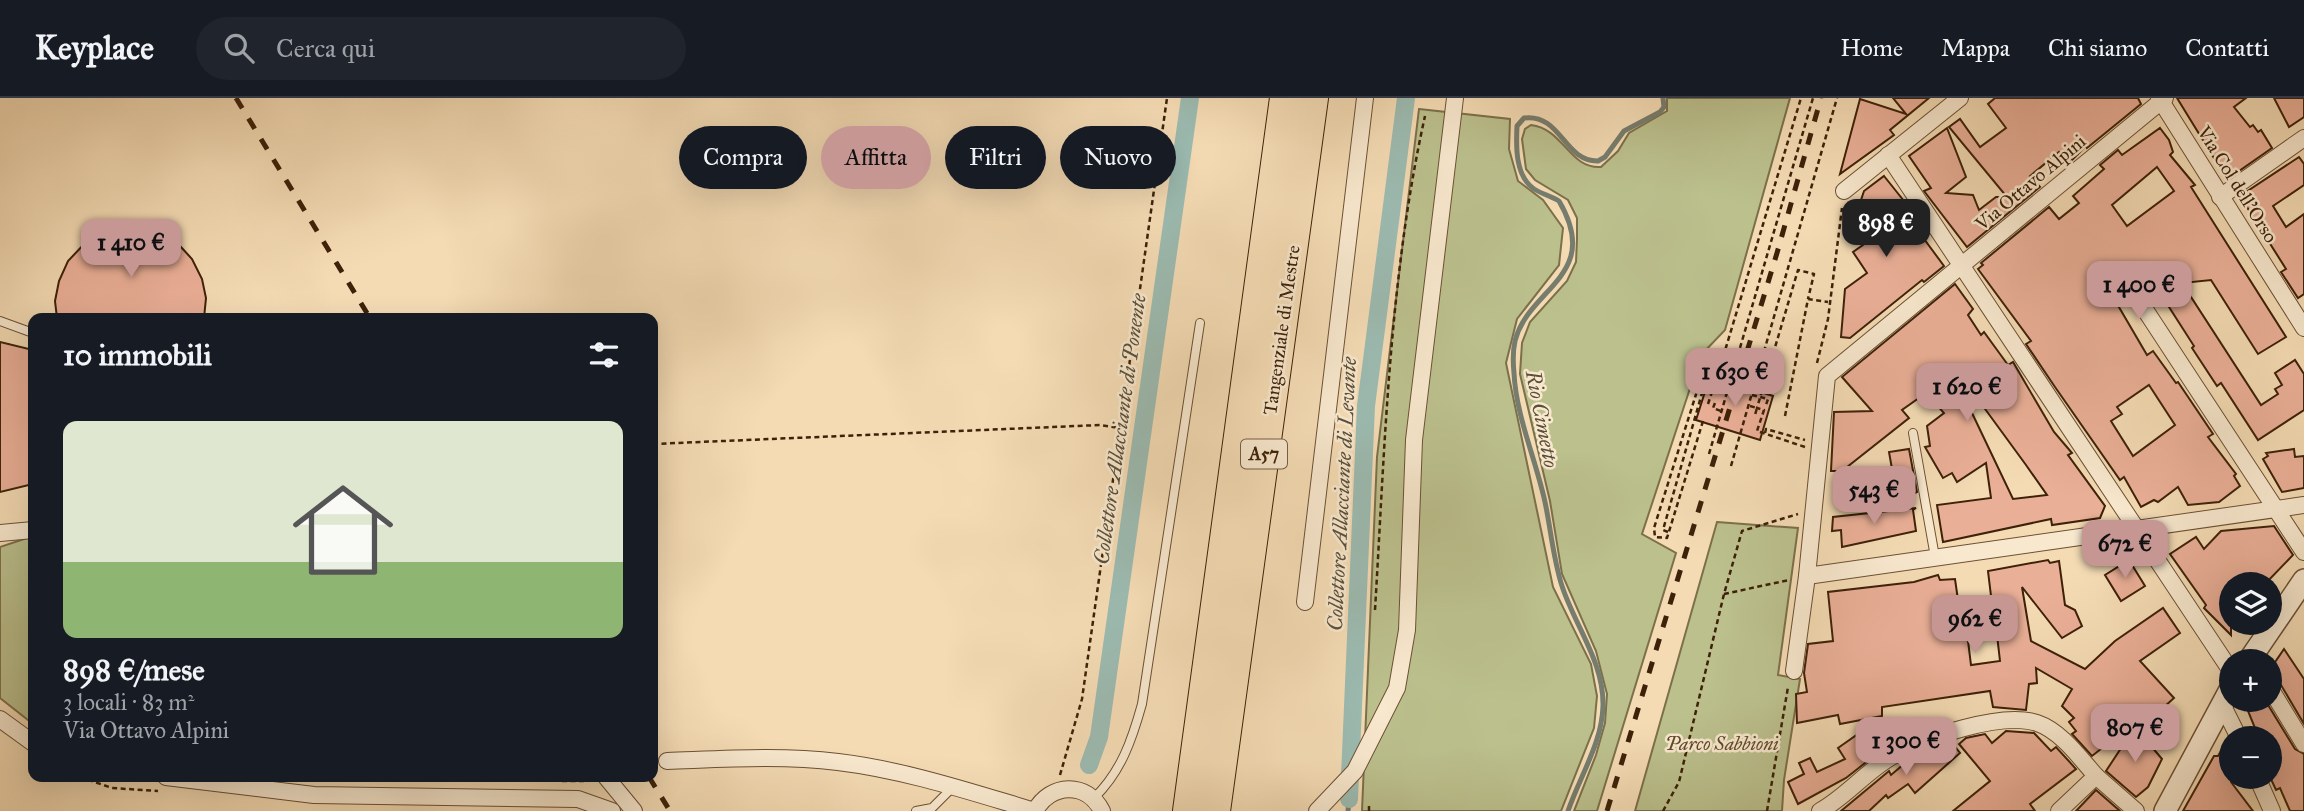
<!DOCTYPE html>
<html lang="it">
<head>
<meta charset="utf-8">
<style>
	:root { --surface:#171b24; --page:#20242c; --text:#f1f3f6; --muted:#9ea1a6; --line:#363941; --accent:#c59692 }
	body { margin:0; font-family:"IM FELL Great Primer",serif; background:var(--page); color:var(--text); height:100vh; display:flex; flex-direction:column; font-size:26px; white-space:nowrap }
	* { box-sizing:border-box; margin:0 }
	p { font-size:23px; color:var(--muted) }
	.icon { flex:none; width:38px; height:38px; fill:none; stroke:currentColor; stroke-width:2; stroke-linecap:round; stroke-linejoin:round }
	.map { position:relative; flex:1; overflow:hidden }
	.side { position:absolute; left:28px; top:215px; width:630px; height:469px; display:flex; flex-direction:column; background:var(--surface); border-radius:14px; box-shadow:0 7px 28px #0002 }
	.side>* { flex:none }
	.hud { position:absolute; left:679px; top:28px; width:665px; height:63px; display:flex; gap:14px }
	.fabs { position:absolute; left:2219px; top:474px; display:grid; gap:14px }
	.fabs a { display:grid; place-items:center; width:63px; height:63px; border-radius:50%; background:var(--surface); box-shadow:0 7px 28px #0002; font-size:35px }
	.price { position:absolute; translate:-50% -60px; padding:0 16px; border-radius:14px; background:var(--accent); color:#111; font-size:23px; line-height:46px; filter:drop-shadow(0 2px 4px #0008) }
	.price::after { content:''; position:absolute; left:50%; top:42px; width:21px; height:16px; margin-left:-10px; background:inherit; clip-path:polygon(0 0,100% 0,50% 100%) }
	.price.active { background:#222; color:#fff }
	ul { padding:0; list-style:none }
	li { display:grid; align-content:center; gap:14px; height:371px; padding:0 35px }
	li span { display:grid; place-items:center; height:217px; border-radius:14px; color:#555 }
	li>.icon { margin-inline-start:auto }
	span .icon { width:126px; height:126px; fill:#fffc; stroke-width:1 }
	li b { font-size:30px }
	h2 { display:flex; justify-content:space-between; align-items:center; height:84px; padding:0 35px; font-size:30px }
	.pill { padding:0 24px; border-radius:32px; background:var(--surface); box-shadow:0 7px 28px #0002; font-size:24px; line-height:63px }
	.pill.active { background:var(--accent); color:#111 }
	header { display:flex; align-items:center; gap:42px; box-sizing:border-box; height:98px; padding:0 35px; background:var(--surface); border-bottom:2px solid var(--line) }
	header strong { font-size:33px }
	nav { display:flex; gap:38px; margin-inline-start:auto; font-size:24px }
	.search { width:490px; height:63px; background:var(--page); display:flex; align-items:center; gap:18px; box-sizing:border-box; padding:0 24px; border-radius:38px; color:var(--muted); font-size:26px }
	.map>svg:first-child { display:block }
	.green { fill:#bbc08d; stroke:#7c704b; stroke-width:2 }
	.lines { fill:none; stroke-linecap:round; stroke-linejoin:round }
	.stream { stroke:#767d6e; stroke-width:5 }
	.canal { stroke:#9cbbb1; stroke-width:18 }
	.building { fill:#eaaf97; stroke:#3e2109; stroke-width:2; fill-rule:evenodd }
	.service-casing { stroke:#6c5034; stroke-width:10 }
	.minor-casing { stroke:#6c5034; stroke-width:18 }
	.tertiary-casing { stroke:#6c5034; stroke-width:24 }
	.motorway-casing { stroke:#3e2109; stroke-width:32 }
	.path { stroke:#3e2109; stroke-width:2.5; stroke-dasharray:5 3.5; stroke-linecap:butt }
	.service { stroke:#f8e8ce; stroke-width:8 }
	.minor { stroke:#f8e8ce; stroke-width:16 }
	.tertiary { stroke:#f8e8ce; stroke-width:21 }
	.motorway { stroke:#f4dbb4; stroke-width:30 }
	.rail { stroke:#3e2109; stroke-width:5; stroke-dasharray:12 12; stroke-linecap:butt }
	.labels { text-anchor:middle; stroke-width:5; stroke-linejoin:round; paint-order:stroke }
	.shield { fill:#f8e8ce; stroke:#765d44; stroke-width:2 }
	.shield-label { font-size:18px; font-weight:bold; fill:#3e2109 }
	.street-label { font-size:19px; fill:#3e2109; stroke:#f8e8ce }
	.park-label { font-size:19px; font-style:italic; fill:#5d492a; stroke:#f8e8ce }
	.water-label { font-size:21px; font-style:italic; fill:#5a4f3b; stroke:#f8e8ce }
</style>
</head>
<body>
<header>
<strong>Keyplace</strong>
<div class="search"><svg class="icon" aria-label="search" viewBox="0 0 24 24"><circle cx="10" cy="10" r="6"/><path d="M15 15l6 6"/></svg>Cerca qui</div>
<nav><a>Home</a><a>Mappa</a><a>Chi siamo</a><a>Contatti</a></nav>
</header>
<div class="map">
<svg width="2304" height="713" viewBox="0 0 2304 713">
	<rect width="100%" height="100%" fill="#f4dbb4"/>
	<filter id="stains"><feTurbulence type="fractalNoise" baseFrequency=".00286" numOctaves="4"/><feColorMatrix values="0 0 0 0 .2 0 0 0 0 .09 0 0 0 0 .02 0 0 0 .5 -.17"/></filter>
	<radialGradient id="worn" r=".72"><stop offset=".6" stop-color="#630" stop-opacity="0"/><stop offset="1" stop-color="#630" stop-opacity=".3"/></radialGradient>
	<g class="green">
		<path d="M1667 0H1790L1725 232 1701 257 1642 436 1676 455 1597 713H1574L1596 657 1605 625 1607 596 1596 553 1562 476 1550 403 1520 276 1522 245 1530 224 1567 183 1576 164 1577 141V120L1568 102 1535 82 1526 71 1522 41 1525 31 1531 27C1564 31 1569 71 1601 69L1618 53 1629 35 1667 13Z"/>
		<path d="M1419 11 1510 21 1509 51 1518 83 1543 102 1563 130 1559 167 1517 221 1506 265 1553 489 1591 566 1597 598 1594 630 1561 713H1362L1377 359Z"/>
		<path d="M1717 424 1798 430 1778 577 1800 581 1784 682 1782 713H1635Z"/>
		<path d="M33 438V626L0 600V449Z"/>
	</g>
	<g class="lines">
		<g class="stream">
			<path d="M1348 713 1349 701"/>
			<path d="M1568 713C1580 678 1602 645 1603 608 1604 564 1575 528 1562 488 1553 460 1551 432 1545 404 1536 362 1516 318 1514 275 1513 265 1513 252 1515 243 1528 190 1603 178 1559 103 1551 98 1542 96 1534 91 1515 78 1516 48 1517 28L1524 20C1561 15 1564 64 1598 63L1605 59 1624 33 1660 14 1664 9 1663 0"/>
		</g>
		<g class="canal">
			<path d="M1089 667 1099 639 1190 0"/>
			<path d="M1349 701 1366 308 1406 0"/>
		</g>
	</g>
	<g class="building">
		<path d="M1893 0H1929L1890 32 1894 37 1840 76 1860 1 1906 16Z"/>
		<path d="M1995 0H2138L2141 6 2087 50 2086 48 2068 66 2059 54 2030 78 2040 89 1967 149 1924 93 1931 90 1909 58 1947 30 1966 79 1946 95 1973 97 1979 112 1996 99H2007L1949 29 1960 21 1980 49 2006 30 1988 6Z"/>
		<path d="M2177 0H2246L2234 9 2250 29 2253 27 2258 34 2261 32 2272 50 2229 80 2225 78Z"/>
		<path d="M2274 0H2304V19L2289 29Z"/>
		<path d="M2160 30 2169 42 2173 54 2170 57 2195 87 2191 89 2286 239 2258 256 2211 182 2182 185 2261 307 2278 296 2275 291 2282 287 2275 275 2295 262 2304 276V312L2258 342 2221 285 2217 288 2192 250 2194 248 2151 181 2116 204 2147 257 2153 253 2176 285 2178 284 2213 336 2208 339 2236 376 2234 378 2240 388 2219 404 2188 407 2178 389 2158 404 2154 402 2141 409 2124 379 2120 382 2055 289 2026 246 2031 243 1978 171 1983 167 1981 165 2049 109 2059 121 2079 105 2073 98 2104 71 2100 67 2118 52 2122 57ZM2157 69 2174 93 2127 128 2112 107ZM2149 287 2175 327 2133 358 2111 323 2122 316 2117 309Z"/>
		<path d="M2299 59 2304 66V87L2273 108 2286 129 2304 116V196L2298 200 2281 174 2286 171 2240 98Z"/>
		<path d="M1884 78 1904 103 1899 107 1944 168 1924 184 1922 182 1850 240 1841 239 1845 191 1867 175 1853 154 1880 135 1859 109 1860 105 1864 93Z"/>
		<path d="M127 129 161 135 181 149 192 161 202 181 206 200 204 220H57L55 203 59 183 68 163 87 143 100 136Z"/>
		<path d="M1955 186 1973 211 1968 217 1981 237 1984 234 2008 267 2013 264 2054 334 2072 355 2068 357 2105 408 2100 420 2052 427 2051 421 1943 444 1937 407 1991 400 1986 365 1957 384 1952 375 1943 380 1925 349 1930 348 1927 328 1944 315 1926 295 1902 312 1909 320 1842 373H1831L1834 314 1872 313 1842 279ZM1969 289 2026 367 2047 397 2013 401 1962 294Z"/>
		<path d="M0 244 33 252V386L0 394Z"/>
		<path d="M1710 278 1773 298 1760 342 1696 322Z"/>
		<path d="M1909 351 1917 394 1883 412 1876 373 1892 371 1889 354Z"/>
		<path d="M2294 351 2295 359 2304 358V390L2282 394 2263 361 2268 358 2266 355Z"/>
		<path d="M1916 410 1913 412 1916 433 1842 449 1841 432 1832 433 1833 419Z"/>
		<path d="M2274 428 2293 457 2265 486H2231V537L2204 510 2206 507 2170 456 2196 439 2204 451 2221 433Z"/>
		<path d="M2048 462 2050 465 2059 463 2065 507 2075 512 2082 528 2062 540 2022 489 2031 543 2085 571 2115 543 2163 510 2180 535 2140 563 2174 600 2153 619 2148 614 2092 658 2072 636 2076 633 2069 624 2074 620 2062 608 2072 591 2036 570 2037 585 2029 586 2026 612 1993 609 1990 593 1882 609V618L1840 626 1838 617 1797 625 1796 596 1807 594 1804 575 1808 546 1833 543 1828 494 1914 484 1938 477 1940 482 1955 481 1958 502H1963L1971 567 2000 563 1997 537H1994L1986 499 1991 498 1988 473Z"/>
		<path d="M2129 462 2145 488 2121 503 2105 477Z"/>
		<path d="M2284 551 2304 581V626L2271 570Z"/>
		<path d="M2250 602H2265L2295 651 2304 656V713H2290L2280 690 2276 692 2270 679V640H2259L2248 613Z"/>
		<path d="M1878 622 1893 643 1846 680 1798 706 1788 684 1804 676 1799 665 1810 660 1817 674 1845 661 1838 650Z"/>
		<path d="M2135 629 2162 661 2148 689 2136 699 2106 673Z"/>
		<path d="M2006 633 2034 635 2051 653 2056 649 2076 671 2030 706 2035 713H1953L1990 683 1959 646 1966 640 1985 636 1992 645Z"/>
		<path d="M2228 641 2231 647V684L2253 713H2183L2214 658H2218Z"/>
		<path d="M1952 645 1960 655 1915 695 1908 686 1888 700 1886 697 1869 713H1841L1889 673 1891 677 1911 660 1945 647 1947 650Z"/>
		<path d="M2096 692 2120 713H2076Z"/>
	</g>
	<g class="lines">
		<defs>
			<g id="service">
				<path d="M0 223 33 235"/>
				<path d="M1913 335 1935 459"/>
				<path d="M1094 700C1121 674 1132 642 1142 606L1200 225"/>
				<path d="M916 713 932 710 953 689"/>
			</g>
			<g id="minor">
				<path d="M2159 0 2304 230"/>
				<path d="M1888 57 2231 573"/>
				<path d="M1844 93 1960 0"/>
				<path d="M2220 99 2304 40"/>
				<path d="M2140 204 2304 454"/>
				<path d="M0 435 33 432"/>
				<path d="M1807 478 2304 407"/>
				<path d="M1305 504 1365 0"/>
				<path d="M1794 573 1807 478 1827 278 2165 0"/>
				<path d="M2270 590 2304 646"/>
				<path d="M2222 606 2239 640"/>
				<path d="M0 621 33 645"/>
				<path d="M667 663C724 661 782 657 838 664 905 672 971 694 1035 713"/>
				<path d="M166 679 314 697 578 701 612 713"/>
				<path d="M606 679 634 713"/>
				<path d="M2257 679 2272 713"/>
				<path d="M1035 713C1050 685 1087 683 1102 713"/>
				<path d="M1317 713 1355 673 1397 590 1407 532 1414 342 1455 0"/>
				<path d="M1820 713C1847 698 1866 673 1893 658 1924 640 2001 613 2037 625 2061 633 2080 660 2096 678"/>
				<path d="M2059 713 2096 678 2136 713"/>
			</g>
			<g id="tertiary">
				<path d="M2248 564 2304 482"/>
				<path d="M2165 713 2231 590"/>
			</g>
			<g id="motorway">
				<path d="M1188 713 1285 0"/>
				<path d="M1215 713 1313 0"/>
			</g>
		</defs>
		<use href="#service" class="service-casing"/>
		<use href="#minor" class="minor-casing"/>
		<use href="#tertiary" class="tertiary-casing"/>
		<use href="#motorway" class="motorway-casing"/>
		<g class="path">
			<path d="M1817 265 1828 221 1842 110"/>
			<path d="M1752 297 1768 301 1766 307"/>
			<path d="M1715 305 1713 310 1721 313"/>
			<path d="M1708 306 1715 285 1729 289"/>
			<path d="M1750 308 1757 310 1755 317"/>
			<path d="M1785 318 1808 201 1828 204"/>
			<path d="M1703 323 1667 440 1655 439 1654 430 1703 274 1724 256 1801 0"/>
			<path d="M1765 335 1766 331 1805 342"/>
			<path d="M653 346 1100 327 1120 330"/>
			<path d="M1805 349 1757 333 1764 312 1757 310 1798 172 1814 176 1808 201"/>
			<path d="M1709 356 1813 0"/>
			<path d="M1731 368 1837 0"/>
			<path d="M1668 434 1663 432 1708 274 1731 281"/>
			<path d="M1724 496 1789 482"/>
			<path d="M1375 512C1385 347 1389 180 1425 18"/>
			<path d="M1060 677 1082 601 1167 0"/>
			<path d="M80 679 112 690 158 693"/>
			<path d="M562 683H588"/>
			<path d="M1369 713V707"/>
			<path d="M1663 713 1679 684 1724 496 1742 433 1798 416"/>
			<path d="M1767 713 1788 589"/>
		</g>
		<use href="#service" class="service"/>
		<use href="#minor" class="minor"/>
		<use href="#tertiary" class="tertiary"/>
		<use href="#motorway" class="motorway"/>
		<g class="rail">
			<path d="M236 0 370 220"/>
			<path d="M649 679 670 713"/>
			<path d="M1607 713 1777 155 1821 0"/>
		</g>
	</g>
	<g class="labels">
		<rect class="shield" x="1241" y="341.5" width="46" height="29" rx="5"/>
		<g class="shield-label">
			<text x="1264" y="362">A57</text>
		</g>
		<g class="street-label">
			<text transform="translate(2030 84) rotate(-40)" y="7">Via Ottavo Alpini</text>
			<text transform="translate(2238 86) rotate(58)" y="7">Via Col dell'Orso</text>
			<text transform="translate(1281 232) rotate(-82)" y="7">Tangenziale di Mestre</text>
		</g>
		<g class="park-label">
			<text x="1722" y="652">Parco Sabbioni</text>
		</g>
		<g class="water-label">
			<text transform="translate(1542 321) rotate(79)" y="7">Rio Cimetto</text>
			<text transform="translate(1120 331) rotate(-82)" y="7">Collettore Allacciante di Ponente</text>
			<text transform="translate(1342 396) rotate(-87)" y="7">Collettore Allacciante di Levante</text>
		</g>
	</g>
	<rect width="100%" height="100%" filter="url(#stains)"/>
	<rect width="100%" height="100%" fill="url(#worn)"/>
</svg>
<div class="fabs">
<a><svg class="icon" aria-label="layers" viewBox="0 0 24 24"><path d="M12 4l9 5-9 5-9-5zM3 14l9 5 9-5"/></svg></a>
<a>+</a>
<a>−</a>
</div>
<b class="price active" style="left:1886px;top:161px">898 €</b>
<b class="price" style="left:131px;top:181px">1 410 €</b>
<b class="price" style="left:2139px;top:223px">1 400 €</b>
<b class="price" style="left:1735px;top:310px">1 630 €</b>
<b class="price" style="left:1967px;top:325px">1 620 €</b>
<b class="price" style="left:1874px;top:428px">543 €</b>
<b class="price" style="left:2125px;top:482px">672 €</b>
<b class="price" style="left:1975px;top:557px">962 €</b>
<b class="price" style="left:2135px;top:666px">807 €</b>
<b class="price" style="left:1906px;top:679px">1 300 €</b>
<div class="hud">
<a class="pill">Compra</a>
<a class="pill active">Affitta</a>
<a class="pill">Filtri</a>
<a class="pill">Nuovo</a>
</div>
<section class="side">
<h2>10 immobili<svg class="icon" aria-label="filters" viewBox="0 0 24 24"><path d="M4 7h16M4 17h16"/><circle cx="9" cy="7" r="2"/><circle cx="15" cy="17" r="2"/></svg></h2>
<ul>
<li><span style="background:linear-gradient(#dfe7d0 65%,#8fb573 0)"><svg class="icon" aria-label="home" viewBox="0 0 24 24"><path d="M3 11l9-7 9 7M6 9v11h12V9"/></svg></span><div><b>898 €/mese</b><p>3 locali · 83 m²</p><p>Via Ottavo Alpini</p></div></li>
</ul>
</section>
</div>
</body>
</html>
